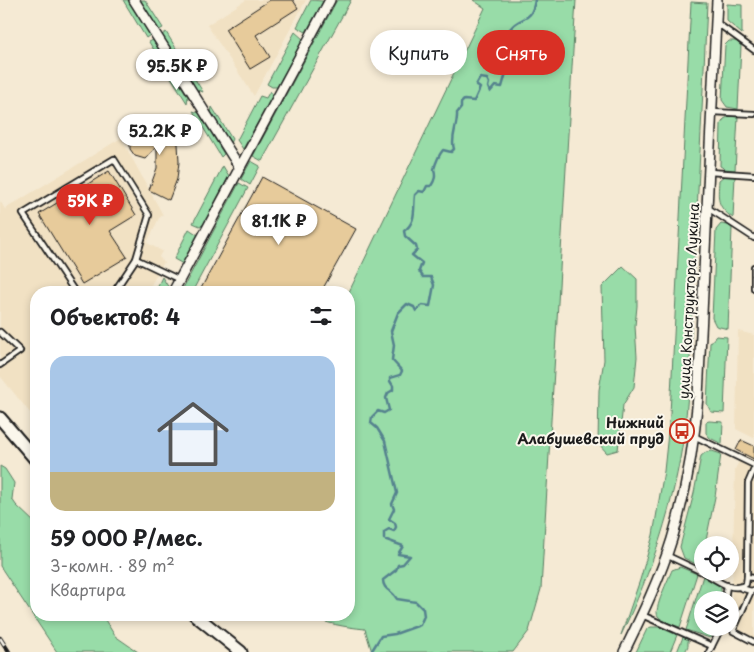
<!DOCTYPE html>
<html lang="ru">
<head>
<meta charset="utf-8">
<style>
	:root { --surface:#fff; --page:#f6f6f6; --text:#202124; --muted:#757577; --accent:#d93025 }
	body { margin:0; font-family:"Playpen Sans",sans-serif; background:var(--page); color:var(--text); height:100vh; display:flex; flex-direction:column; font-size:19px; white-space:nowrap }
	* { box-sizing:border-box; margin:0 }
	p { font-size:16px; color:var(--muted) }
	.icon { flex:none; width:28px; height:28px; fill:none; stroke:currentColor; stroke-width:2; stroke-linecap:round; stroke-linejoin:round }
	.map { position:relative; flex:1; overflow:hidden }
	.panel { position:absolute; left:30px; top:286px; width:325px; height:335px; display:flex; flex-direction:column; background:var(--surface); border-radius:20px; box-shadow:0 2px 8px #0003 }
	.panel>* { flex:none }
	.top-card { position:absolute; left:370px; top:30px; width:309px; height:45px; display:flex; gap:10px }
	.controls { position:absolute; left:694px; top:536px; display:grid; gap:10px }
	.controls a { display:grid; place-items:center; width:45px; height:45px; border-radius:50%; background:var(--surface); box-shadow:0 2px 8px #0003; font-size:25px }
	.price { position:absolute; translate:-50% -42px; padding:0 11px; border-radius:18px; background:#fff; color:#222; font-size:16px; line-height:32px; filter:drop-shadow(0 1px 2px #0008) }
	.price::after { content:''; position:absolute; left:50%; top:30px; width:15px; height:11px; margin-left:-8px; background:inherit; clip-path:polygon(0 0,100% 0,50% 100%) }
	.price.current { background:var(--accent); color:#fff }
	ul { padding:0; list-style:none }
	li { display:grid; align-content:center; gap:10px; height:265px; padding:0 20px }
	li span { display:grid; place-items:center; height:155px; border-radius:15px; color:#555 }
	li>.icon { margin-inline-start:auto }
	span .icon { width:90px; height:90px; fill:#fffc; stroke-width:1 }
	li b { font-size:21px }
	h2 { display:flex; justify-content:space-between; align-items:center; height:60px; padding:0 20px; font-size:21px }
	.pill { padding:0 18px; border-radius:22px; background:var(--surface); box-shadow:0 2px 8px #0003; font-size:18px; line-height:45px }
	.pill.current { background:var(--accent); color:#fff }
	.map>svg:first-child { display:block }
	.built { fill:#f1e1c3 }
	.green { fill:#98dca8; stroke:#5a7c62 }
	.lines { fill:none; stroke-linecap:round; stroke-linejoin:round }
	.stream { stroke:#55828e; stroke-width:2.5 }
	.building { fill:#e7cb9b; stroke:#1c1c1c }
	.service-casing { stroke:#1c1c1c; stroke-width:8 }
	.minor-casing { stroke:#1c1c1c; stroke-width:12 }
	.tertiary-casing { stroke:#1c1c1c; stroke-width:15 }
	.service { stroke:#fbf7ec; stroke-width:4.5 }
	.minor { stroke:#fbf7ec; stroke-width:9 }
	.tertiary { stroke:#fbf7ec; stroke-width:11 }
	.rail-casing { stroke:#1c1c1c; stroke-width:4.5 }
	.rail { stroke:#fbf7ec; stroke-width:2.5; stroke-dasharray:8; stroke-linecap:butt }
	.labels { text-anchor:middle; stroke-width:4; stroke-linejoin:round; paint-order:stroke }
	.street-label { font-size:14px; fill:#1c1c1c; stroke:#fbf7ec }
	.poi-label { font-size:14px; font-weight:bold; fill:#1c1c1c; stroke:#fbf7ec; text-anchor:end }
</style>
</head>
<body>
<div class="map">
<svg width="754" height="652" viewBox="0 0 754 652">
	<rect width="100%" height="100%" fill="#f5ead4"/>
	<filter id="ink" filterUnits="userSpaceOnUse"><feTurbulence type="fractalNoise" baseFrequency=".02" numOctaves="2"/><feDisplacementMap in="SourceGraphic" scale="10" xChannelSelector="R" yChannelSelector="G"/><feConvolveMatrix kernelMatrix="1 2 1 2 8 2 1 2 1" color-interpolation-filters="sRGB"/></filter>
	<g filter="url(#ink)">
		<g class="built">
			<path d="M246 0H306L254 96 207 25Z"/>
			<path d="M121 138 163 215 159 218 147 243 162 251 159 257 164 262 147 292H36V420L0 376V201L5 209Z"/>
			<path d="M738 331 754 335V438L736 429Z"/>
			<path d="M741 440 754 446V646L726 632 727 628H730V612L732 598 735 469 743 454 736 450Z"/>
		</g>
		<g class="green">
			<path d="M123 0H128L150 35 146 38Z"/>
			<path d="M140 0H145L163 28 159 30Z"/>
			<path d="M311 0 323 1 306 32 297 27Z"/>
			<path d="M337 0H351L262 161 253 156Z"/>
			<path d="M473 0H576L541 589 529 631 513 652H372L365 629C345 627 326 624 308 615H349V292L485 8Z"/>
			<path d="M691 2 707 3C703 90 699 177 694 264 691 320 691 379 684 434 674 505 652 571 621 635L640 580 653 535 664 471 670 414Z"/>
			<path d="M727 4 742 5V34L727 21Z"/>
			<path d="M166 32 203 92 197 90 162 35Z"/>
			<path d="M295 32 303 39 277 87H272L267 84Z"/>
			<path d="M153 40 188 97 187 103 149 42Z"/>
			<path d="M729 41H736L741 46 738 109 727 107 722 100 725 45Z"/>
			<path d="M270 91 273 95 243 149 237 140 260 96 266 98Z"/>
			<path d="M212 107 232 139 230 143 211 113Z"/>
			<path d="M193 111 199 113 224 154 221 157Z"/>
			<path d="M730 116 738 117 735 170 725 169 720 166 721 124 724 119Z"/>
			<path d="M251 161 260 166 250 185 241 179Z"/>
			<path d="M223 166 229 176 203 225 200 226 193 223Z"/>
			<path d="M724 176H735L733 218C716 206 718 199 719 180Z"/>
			<path d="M239 183 248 188 192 292H181Z"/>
			<path d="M721 224 728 225 732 228 728 329 716 326 712 318 716 230Z"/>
			<path d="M189 229 198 235 183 264 174 259Z"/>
			<path d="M623 266 637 279V306L635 326 637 357 634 387 623 405 618 450 607 453 598 443 599 390 604 360 602 287Z"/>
			<path d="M162 277 169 288 167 292H155Z"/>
			<path d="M716 336 727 337 724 413 711 412 707 404 710 343Z"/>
			<path d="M709 421 723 422 722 444 710 438 706 433V422Z"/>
			<path d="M712 451 721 454 715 497 705 545H702L700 566 684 558 680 547 694 493 701 456 706 452Z"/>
			<path d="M0 466 5 469 14 483 12 499 16 505 36 524V615H102L115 636 138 652H57L0 566Z"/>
			<path d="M680 567 697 574 680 627C674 625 662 622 658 616 653 610 669 578 672 570Z"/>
			<path d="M703 576C717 583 724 582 720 600H702V628H717L710 638 686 630Z"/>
			<path d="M651 627H659L677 635 670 652H636L647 629Z"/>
			<path d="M683 637 688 640V646L685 652H677Z"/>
		</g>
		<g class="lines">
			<path class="stream" d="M371 652 381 636 395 634 420 625 424 616 423 609 416 602 397 599C392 590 383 590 383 580L396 570 398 565 403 564 410 556 398 554 403 546 384 539V532L389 529 394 531 396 527 395 523 389 519 394 509 392 504 397 493 385 441 377 428 371 423 372 417 378 411 384 413 389 410 386 398 388 393 393 390V386L390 381V378L400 375 402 371 392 360 394 345 391 331 398 313 407 304 414 307 416 311 422 305 430 306 434 285 431 277H423L419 271 422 263 412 255 417 250 416 246 405 236 404 231C417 222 413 209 415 195L419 191 424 192 427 186H431C435 180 436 176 434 169 436 162 438 156 443 150L451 152 454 149C450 138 458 125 457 113L461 108V103L464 100 474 101 480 88 476 85 480 78 487 79 489 83 488 87 490 92 495 86 502 87 506 73 510 72 511 68 509 66 504 69V63C509 56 511 44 516 40L510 29C521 14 531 25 535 0"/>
		</g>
		<g class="building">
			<path d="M270 0H293L298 8 256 35 270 57 250 69 225 29Z"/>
			<path d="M162 121 166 122 170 125 178 144 179 162 177 179 169 200 149 190 157 168V146L145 159 135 156 130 149V143L133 138Z"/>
			<path d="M109 171 136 215 110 231 127 257 82 284 39 214Z"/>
			<path d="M262 177 356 229 321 292H199Z"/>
			<path d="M741 440 754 446V459L736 450Z"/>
		</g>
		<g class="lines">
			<defs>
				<g id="service">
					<path d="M717 23 754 50"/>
					<path d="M712 112 754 114"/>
					<path d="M709 172 754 175"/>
					<path d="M708 208 754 238"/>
					<path d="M136 259 180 280"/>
					<path d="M754 267V288"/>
					<path d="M75 292 23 214 114 159 149 215 136 259 114 292"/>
					<path d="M0 332 20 351 0 365"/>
					<path d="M694 436 754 465"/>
					<path d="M754 469 748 483 747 577 754 578"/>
					<path d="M666 555 702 572"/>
					<path d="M703 572C715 579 733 594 746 584L747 577"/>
					<path d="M741 588 751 591 754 590"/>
					<path d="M751 591 733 631 754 642"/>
					<path d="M725 600 727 585"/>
					<path d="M642 615 712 646"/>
					<path d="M709 652 721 628"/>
				</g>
				<g id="minor">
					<path d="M134 0 240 168"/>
					<path d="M173 292 330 0"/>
					<path d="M624 652C642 615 660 578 672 539 686 493 694 445 698 397L717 0"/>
				</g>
				<g id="tertiary">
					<path d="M0 418 36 460"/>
					<path d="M195 615 241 652"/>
				</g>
			</defs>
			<use href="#service" class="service-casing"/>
			<use href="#minor" class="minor-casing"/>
			<use href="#tertiary" class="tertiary-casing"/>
			<use href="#service" class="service"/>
			<use href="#minor" class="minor"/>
			<use href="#tertiary" class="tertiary"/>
			<defs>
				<path id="rail" d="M0 638 9 652"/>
			</defs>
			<use href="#rail" class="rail-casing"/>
			<use href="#rail" class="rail"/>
		</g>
	</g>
	<defs>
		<symbol id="bus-ring" viewBox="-11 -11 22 22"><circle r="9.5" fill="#fbf7ec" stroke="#c8321e" stroke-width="1.5"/><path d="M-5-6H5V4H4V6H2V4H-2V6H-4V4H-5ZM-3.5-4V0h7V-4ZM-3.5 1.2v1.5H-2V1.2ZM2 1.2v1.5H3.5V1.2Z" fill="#c8321e"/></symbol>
	</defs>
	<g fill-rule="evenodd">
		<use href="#bus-ring" x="668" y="417" width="28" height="28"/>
	</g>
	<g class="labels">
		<g class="street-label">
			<text transform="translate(689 301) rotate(-87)" y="5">улица Конструктора Лукина</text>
		</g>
		<g class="poi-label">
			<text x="664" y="428">Нижний<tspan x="664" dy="16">Алабушевский пруд</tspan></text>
		</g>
	</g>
</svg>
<div class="controls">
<a><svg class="icon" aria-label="locate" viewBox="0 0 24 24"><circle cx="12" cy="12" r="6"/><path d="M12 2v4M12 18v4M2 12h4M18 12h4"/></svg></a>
<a><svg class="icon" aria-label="layers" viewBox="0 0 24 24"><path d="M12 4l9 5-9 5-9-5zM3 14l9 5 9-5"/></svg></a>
</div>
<b class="price" style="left:177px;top:91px">95.5K ₽</b>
<b class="price" style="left:160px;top:156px">52.2K ₽</b>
<b class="price current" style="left:90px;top:226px">59K ₽</b>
<b class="price" style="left:279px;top:246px">81.1K ₽</b>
<div class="top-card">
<a class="pill">Купить</a>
<a class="pill current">Снять</a>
</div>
<section class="panel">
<h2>Объектов: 4<svg class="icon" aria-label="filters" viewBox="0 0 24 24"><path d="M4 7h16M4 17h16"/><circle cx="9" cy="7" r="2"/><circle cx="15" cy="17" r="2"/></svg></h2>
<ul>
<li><span style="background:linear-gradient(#a9c7e8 75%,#c2b280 0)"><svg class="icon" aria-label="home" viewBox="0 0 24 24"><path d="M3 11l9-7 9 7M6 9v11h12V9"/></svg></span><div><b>59 000 ₽/мес.</b><p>3-комн. · 89 m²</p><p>Квартира</p></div></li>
</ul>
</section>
</div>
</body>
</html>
